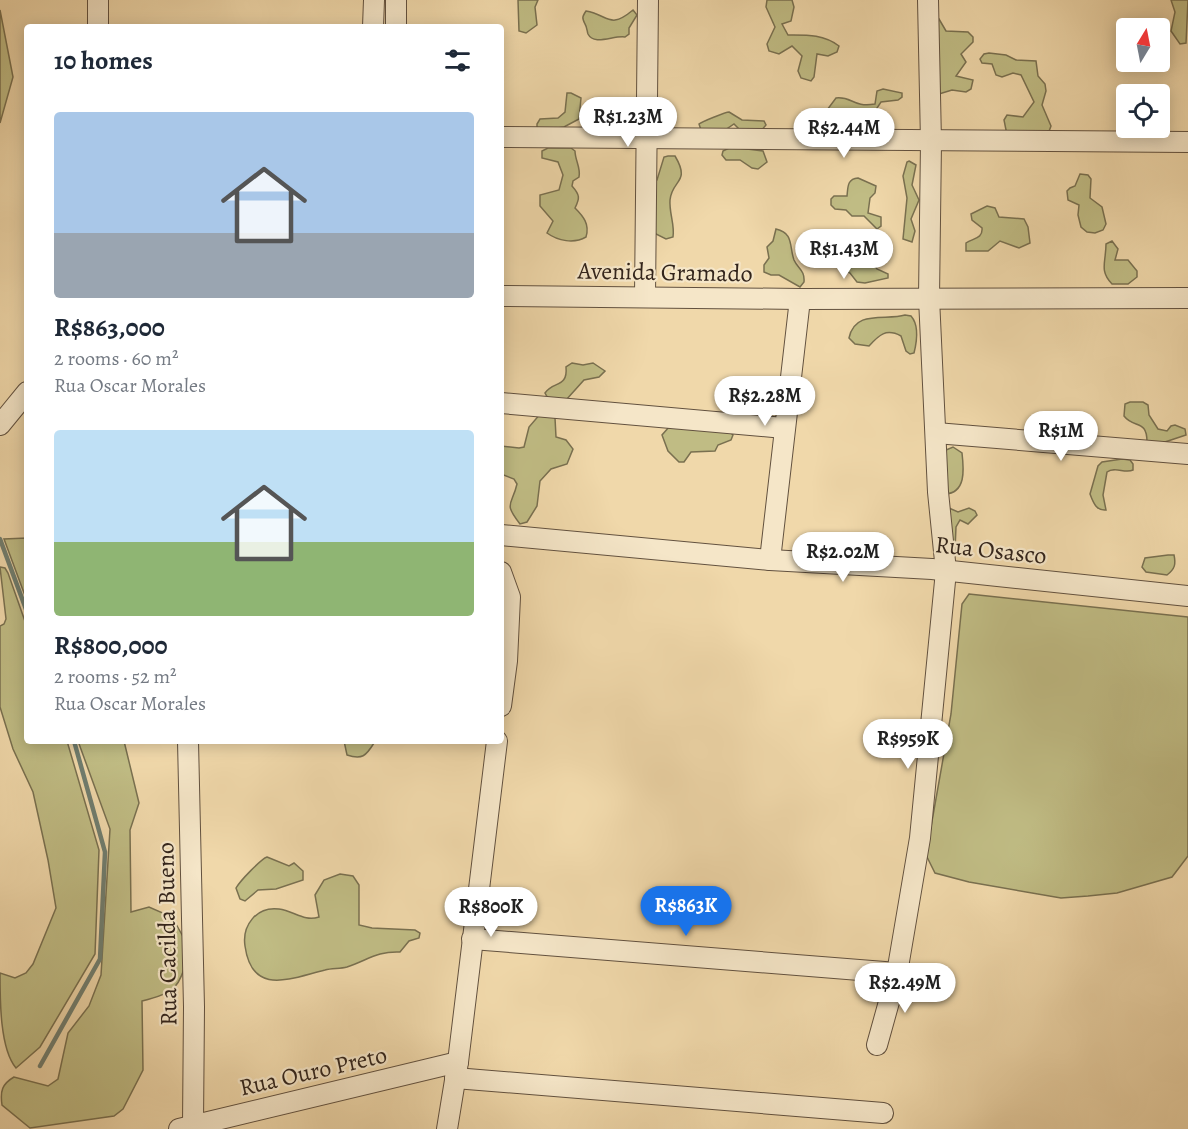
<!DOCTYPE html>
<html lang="en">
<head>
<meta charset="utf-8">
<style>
	:root { --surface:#fff; --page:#f2f2f3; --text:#1f2937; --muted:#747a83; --accent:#1a73e8 }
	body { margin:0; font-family:Alegreya,serif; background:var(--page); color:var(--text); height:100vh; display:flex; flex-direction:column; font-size:22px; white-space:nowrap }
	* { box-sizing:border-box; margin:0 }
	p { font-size:20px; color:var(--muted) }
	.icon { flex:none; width:33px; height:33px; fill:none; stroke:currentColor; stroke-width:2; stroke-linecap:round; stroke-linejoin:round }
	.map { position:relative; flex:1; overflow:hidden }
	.panel { position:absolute; left:24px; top:24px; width:480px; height:720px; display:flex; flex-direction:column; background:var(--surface); border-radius:6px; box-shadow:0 3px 15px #0003 }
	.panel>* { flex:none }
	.needle { width:39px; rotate:10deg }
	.tools { position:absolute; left:1116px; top:18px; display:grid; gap:12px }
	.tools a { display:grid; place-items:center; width:54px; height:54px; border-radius:6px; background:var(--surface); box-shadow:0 3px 15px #0003; font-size:30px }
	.price { position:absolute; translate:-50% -51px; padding:0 14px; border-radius:21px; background:#fff; color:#222; font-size:20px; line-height:39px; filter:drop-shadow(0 2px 3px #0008) }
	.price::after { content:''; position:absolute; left:50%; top:36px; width:18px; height:14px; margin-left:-9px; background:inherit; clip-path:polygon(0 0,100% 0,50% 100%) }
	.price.active { background:var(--accent); color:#fff }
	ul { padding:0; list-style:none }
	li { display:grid; align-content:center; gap:12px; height:318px; padding:0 30px }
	li span { display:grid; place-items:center; height:186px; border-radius:6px; color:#555 }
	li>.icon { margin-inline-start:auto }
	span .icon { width:108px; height:108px; fill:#fffc; stroke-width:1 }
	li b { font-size:26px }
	h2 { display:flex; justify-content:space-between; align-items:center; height:72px; padding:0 30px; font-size:26px }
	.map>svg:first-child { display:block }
	.green { fill:#c0bc84; stroke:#797050; stroke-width:1.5 }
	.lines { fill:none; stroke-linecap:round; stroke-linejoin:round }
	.stream { stroke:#707e70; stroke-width:4.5 }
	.minor-casing { stroke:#62513f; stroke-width:22 }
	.minor { stroke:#f5e6c8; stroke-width:20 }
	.labels { text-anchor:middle; stroke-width:4.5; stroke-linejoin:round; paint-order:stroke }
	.street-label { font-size:24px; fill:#32241b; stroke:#f5e6c8 }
</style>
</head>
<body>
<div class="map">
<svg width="1188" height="1129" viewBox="0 0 1188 1129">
	<rect width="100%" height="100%" fill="#f0d8aa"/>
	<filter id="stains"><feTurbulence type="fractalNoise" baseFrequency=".00333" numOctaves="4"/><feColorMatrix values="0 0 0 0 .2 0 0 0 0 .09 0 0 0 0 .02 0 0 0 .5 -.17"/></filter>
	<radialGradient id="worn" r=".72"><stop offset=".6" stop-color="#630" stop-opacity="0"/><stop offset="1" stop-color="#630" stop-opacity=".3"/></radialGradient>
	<g class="green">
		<path d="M518 0H538L535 7 537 25 526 33 519 31Z"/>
		<path d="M767 0H792L794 7 791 21 782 24 788 35C806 35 823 34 839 46L837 52 828 56 817 54 814 77 811 81 801 78 798 71 802 56 792 46 779 54 769 51 767 44 775 27 766 7Z"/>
		<path d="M1171 0H1188L1186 43 1180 44 1171 31 1175 12Z"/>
		<path d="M0 10 13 77 0 123Z"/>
		<path d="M633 10 637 15 629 28V34L625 37C614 35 594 46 588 34 587 31 587 27 585 24 582 18 582 17 586 11 609 15 609 30 633 10Z"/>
		<path d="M939 19 946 31 968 32 973 37V42L961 54 966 62 956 76 973 80 971 89 966 92 952 90 939 94 936 20Z"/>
		<path d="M989 53 1006 55 1016 60 1036 61 1038 76 1045 84 1046 91 1042 105 1051 126 1048 134 1010 133 1006 130 1004 120 1007 115 1023 117 1034 102 1021 75 1013 73 1002 77 996 75 992 64 982 63 980 59 984 54Z"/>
		<path d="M883 89 902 93V97L898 100 881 102 875 111 873 132C856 132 842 125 826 119L827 110 836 98C852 96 853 108 875 104L877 91Z"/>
		<path d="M567 93H571L581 98 579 119 564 127 537 131V124L540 119 558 118 565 112Z"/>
		<path d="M729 112 742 120 764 121 766 125 759 133 744 134 734 124 725 130H701L699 124C701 122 726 112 729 112Z"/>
		<path d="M731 147 763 151 767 162 758 169 752 168 740 160H726L722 155 723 151Z"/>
		<path d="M548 148H571L575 151C575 160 581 168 579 177L573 181 572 186C580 195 580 198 575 208 583 216 590 224 586 237 574 244 558 241 547 233L553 221 540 206V195L559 190 563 175 558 162 542 158V151Z"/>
		<path d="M668 156H675C691 183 672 179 670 200 669 213 675 225 673 237L666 239 652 232 651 187 657 180 664 157Z"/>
		<path d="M909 161 916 165 912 185 919 200 911 219 915 231 912 242 903 239 907 198 903 176 907 162Z"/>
		<path d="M1080 174 1088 175 1091 179 1090 198 1102 207 1106 224 1103 230 1095 233 1087 232 1081 227 1078 215 1079 205 1068 200 1067 191 1070 188 1075 186Z"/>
		<path d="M858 178 876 186 875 193 870 198 868 213 881 217V226L877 229 864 216H852L846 210 835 209 831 205V199L834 196H847C848 187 847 179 858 178Z"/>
		<path d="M987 206 995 208 999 217 1024 219 1028 227 1030 243 1019 248 1000 241 988 251H966V243C973 238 983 239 982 228L972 220 971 214Z"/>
		<path d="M776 229C794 233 789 246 794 260 798 269 805 270 804 282L800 287 779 275H771L764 272V265L769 258 767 247 773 241Z"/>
		<path d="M1112 241 1118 249 1115 260H1128L1137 271V277L1128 284H1112C1099 271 1106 262 1106 244Z"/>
		<path d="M862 242 875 246 871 261 877 269 888 274V278L865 283 857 282 850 273 843 270 841 262 854 250 856 244Z"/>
		<path d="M905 315 911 316C919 325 917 341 914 353L910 354 906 351 901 336C886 328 879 335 869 346L855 344 849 338C855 309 886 321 905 315Z"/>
		<path d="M572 363 583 365 593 363 605 371 599 377 584 380 566 400H549L545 393C553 381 568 388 566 367Z"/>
		<path d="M1130 402H1143L1148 405 1149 415 1158 429 1167 431 1171 426 1175 425 1185 429 1186 435 1165 442 1161 445 1147 442C1147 419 1134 429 1124 416L1125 404Z"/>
		<path d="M541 413H549L555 418 556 437 566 440 573 449 567 464 551 469 540 481 537 506 527 522 520 524C503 502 512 506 517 484L514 479 501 474V446L519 448 524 447 529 427Z"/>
		<path d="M669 427 729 431 733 435 731 440 718 445 715 451 691 452 684 462H679L668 451 662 435Z"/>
		<path d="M953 447 962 453C964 470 966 493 945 494L946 450Z"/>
		<path d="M1122 459 1130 460 1133 464V470C1125 474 1115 466 1107 472L1103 495 1106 510C1096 511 1093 502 1090 494L1098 466 1102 462Z"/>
		<path d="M949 508 958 512 969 508 975 511 977 515 968 524 960 520 956 527 955 550 950 549Z"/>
		<path d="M27 538V601L4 539Z"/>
		<path d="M1168 555H1174C1176 564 1175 569 1167 575L1146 572 1142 567 1145 558Z"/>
		<path d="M0 567 5 568 8 573 27 627V741H67L99 850 95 954 40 1047 16 1068C0 1049 0 1001 0 973L15 978 26 973 33 964 56 908 48 860 33 792 13 749 0 707V626L4 624 6 619Z"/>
		<path d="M969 594 1188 617V856L1172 877 1117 893 1088 896 1061 898 969 882 935 873 926 855 951 714 962 604Z"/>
		<path d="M78 741H124L139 803 130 830 131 912 149 907 172 917 190 949C179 984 181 992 142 1001L143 1070 123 1109 114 1116 30 1128 2 1105C0 1091 2 1084 14 1077L48 1086 58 1079 68 1033 89 1006 101 975 110 829Z"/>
		<path d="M344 741H374V743C366 756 362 760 347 755Z"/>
		<path d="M267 857 289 866 294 863 303 871V880L276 889 258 890 245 901 240 899 236 888C240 881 261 859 267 857Z"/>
		<path d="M340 874 353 876 359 885V925L372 928 415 930 420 933 419 938 409 941 400 952C377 951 368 960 347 967 340 969 332 968 325 970 291 978 252 997 245 946 242 926 256 906 279 909 294 911 304 922 319 917L315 895 324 880Z"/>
	</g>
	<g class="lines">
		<g class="stream">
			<path d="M0 539 27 612"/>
			<path d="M40 1066 100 959 105 852 74 741"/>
		</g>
		<defs>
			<g id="minor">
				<path d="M396 0V27"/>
				<path d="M98 27V0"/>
				<path d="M373 27 374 0"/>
				<path d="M501 137 1188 142"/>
				<path d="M501 296 800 299 1188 298"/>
				<path d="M645 296 648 0"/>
				<path d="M501 403 784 428"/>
				<path d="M0 425 27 392"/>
				<path d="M936 433 1188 454"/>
				<path d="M501 535 770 560 932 569 1188 596"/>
				<path d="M770 560 800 299"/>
				<path d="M501 572 510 597 507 661 501 706"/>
				<path d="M188 741 194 1007 193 1125"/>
				<path d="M472 939 897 973"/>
				<path d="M877 1045 897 973 920 838 946 571 938 492 929 298 931 142 928 0"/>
				<path d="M455 1078 883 1113"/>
				<path d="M179 1129 458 1062"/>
				<path d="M447 1129 458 1062 497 741"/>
			</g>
		</defs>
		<use href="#minor" class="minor-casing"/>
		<use href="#minor" class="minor"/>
	</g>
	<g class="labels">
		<g class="street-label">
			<text transform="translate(665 272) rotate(1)" y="8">Avenida Gramado</text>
			<text transform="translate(991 550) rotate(6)" y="8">Rua Osasco</text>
			<text transform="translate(167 934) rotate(-91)" y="8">Rua Cacilda Bueno</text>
			<text transform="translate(313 1071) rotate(-13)" y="8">Rua Ouro Preto</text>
		</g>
	</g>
	<rect width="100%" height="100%" filter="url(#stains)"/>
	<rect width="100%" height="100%" fill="url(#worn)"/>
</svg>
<div class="tools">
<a><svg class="needle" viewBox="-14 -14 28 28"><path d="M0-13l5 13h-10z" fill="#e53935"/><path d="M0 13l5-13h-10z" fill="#747a83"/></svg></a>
<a><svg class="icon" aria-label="locate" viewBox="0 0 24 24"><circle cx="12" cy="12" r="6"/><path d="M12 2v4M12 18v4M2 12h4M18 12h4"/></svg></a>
</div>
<b class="price" style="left:628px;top:148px">R$1.23M</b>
<b class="price" style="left:844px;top:159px">R$2.44M</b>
<b class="price" style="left:844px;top:280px">R$1.43M</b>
<b class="price" style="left:765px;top:427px">R$2.28M</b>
<b class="price" style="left:1061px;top:462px">R$1M</b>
<b class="price" style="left:843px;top:583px">R$2.02M</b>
<b class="price" style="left:908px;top:770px">R$959K</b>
<b class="price active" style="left:686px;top:937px">R$863K</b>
<b class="price" style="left:491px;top:938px">R$800K</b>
<b class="price" style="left:905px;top:1014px">R$2.49M</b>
<section class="panel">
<h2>10 homes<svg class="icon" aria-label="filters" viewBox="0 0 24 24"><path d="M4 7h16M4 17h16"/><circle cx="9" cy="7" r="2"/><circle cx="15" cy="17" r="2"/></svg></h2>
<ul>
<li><span style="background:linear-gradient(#a9c7e8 65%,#9aa5b1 0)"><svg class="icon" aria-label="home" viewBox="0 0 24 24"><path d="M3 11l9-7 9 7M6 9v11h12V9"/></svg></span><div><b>R$863,000</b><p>2 rooms · 60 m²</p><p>Rua Oscar Morales</p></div></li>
<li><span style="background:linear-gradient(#bfe0f5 60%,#8fb573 0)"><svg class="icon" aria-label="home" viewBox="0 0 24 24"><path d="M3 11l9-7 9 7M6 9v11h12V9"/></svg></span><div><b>R$800,000</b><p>2 rooms · 52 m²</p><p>Rua Oscar Morales</p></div></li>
</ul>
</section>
</div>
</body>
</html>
